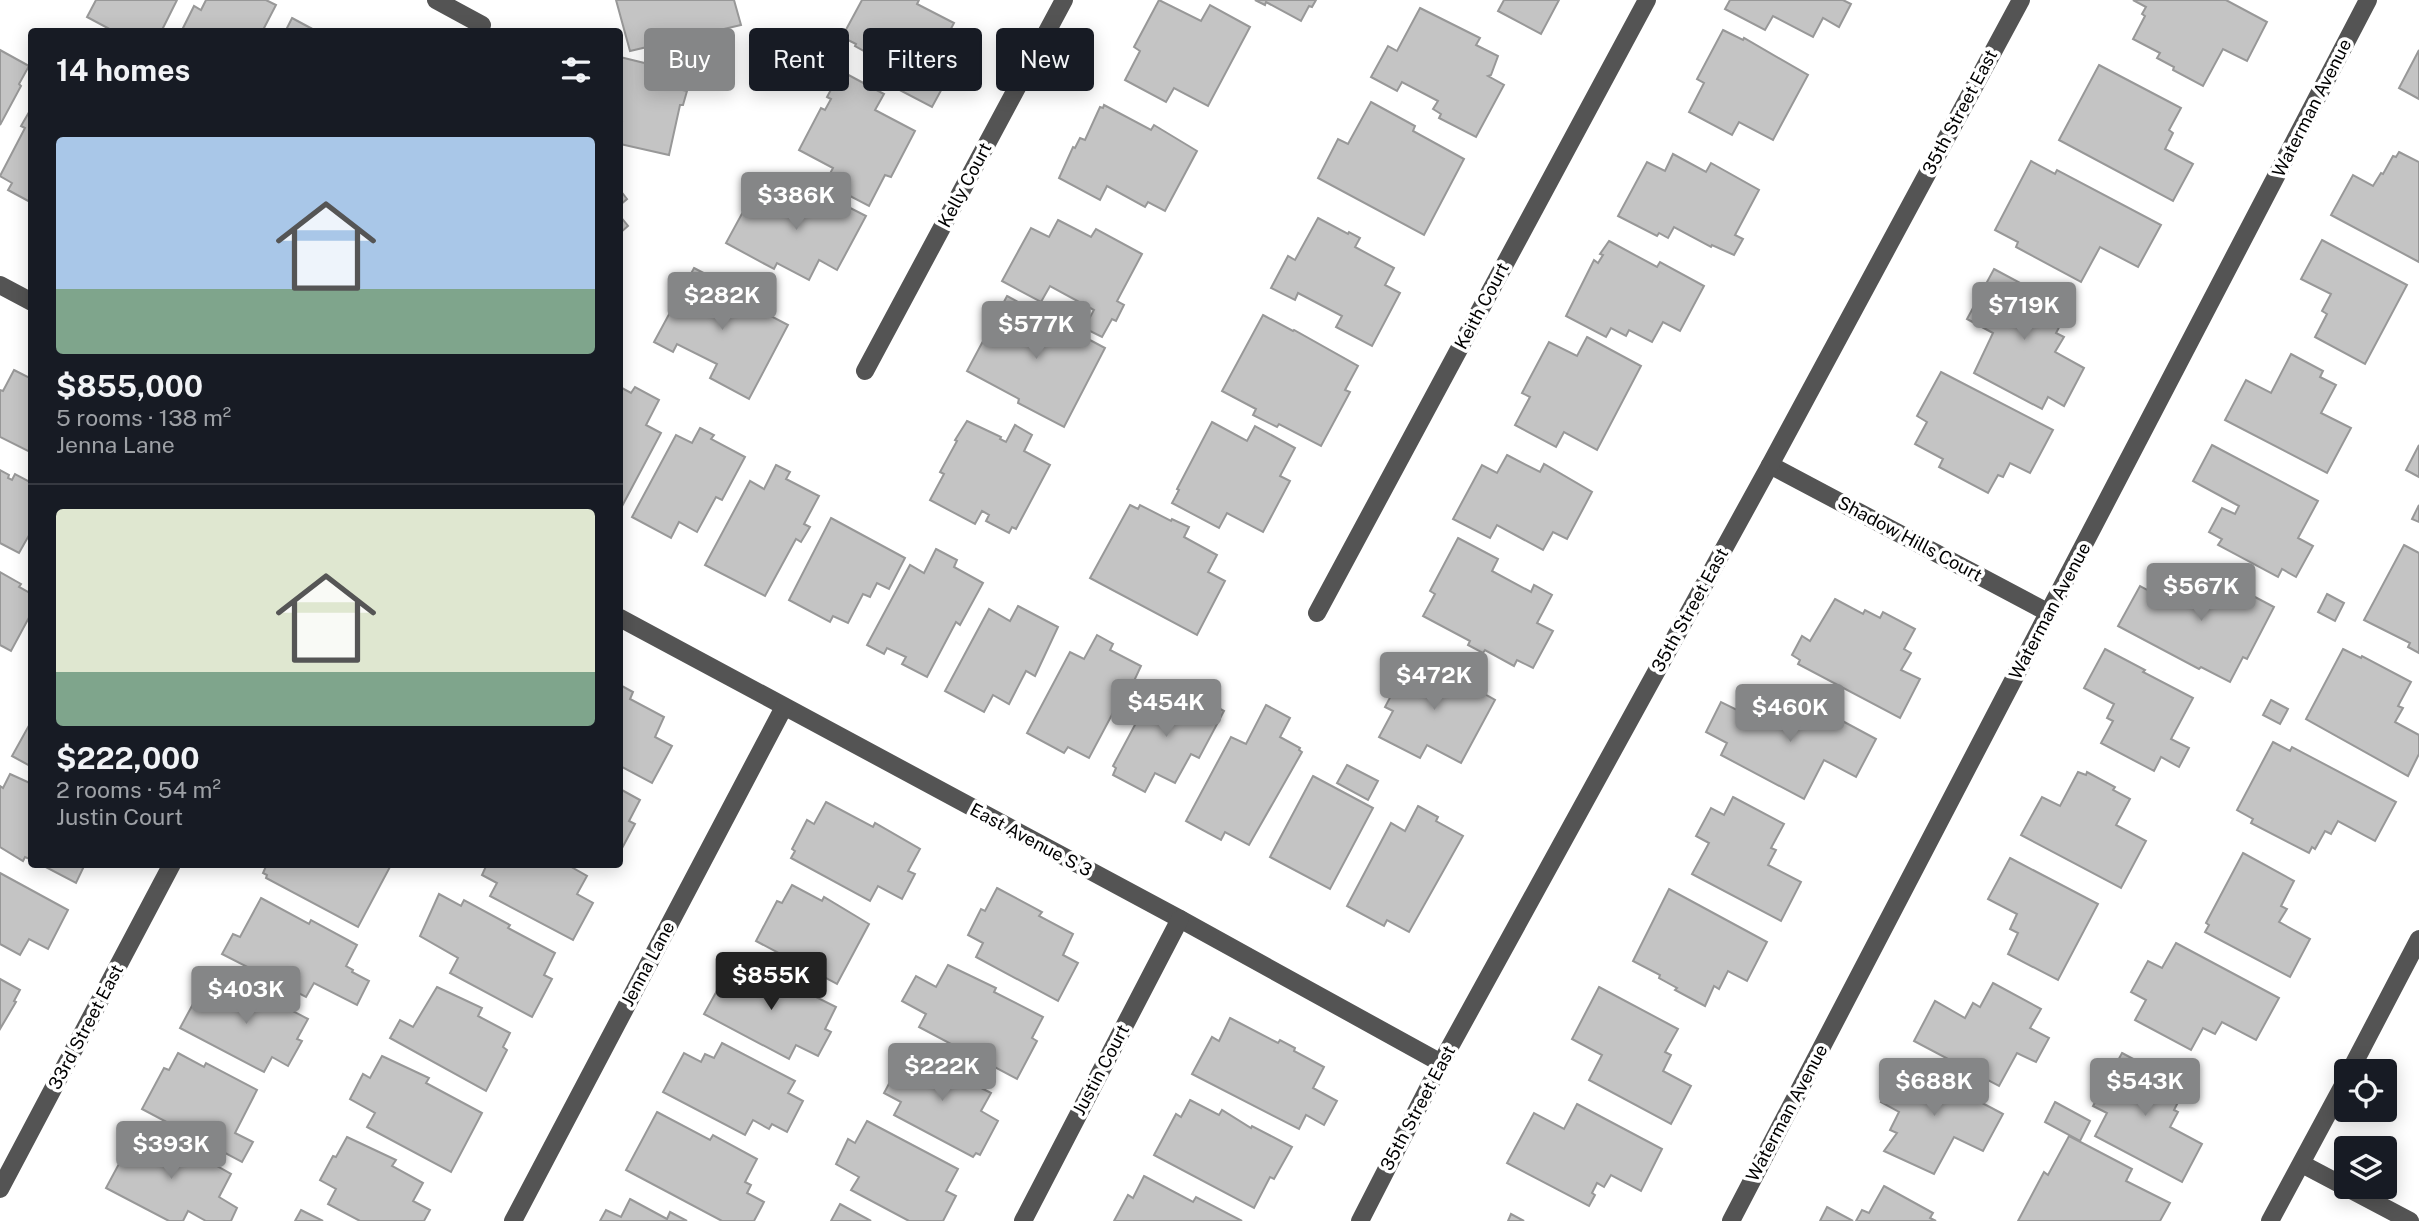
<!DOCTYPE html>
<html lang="en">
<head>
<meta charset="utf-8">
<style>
	:root { --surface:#171b24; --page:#242831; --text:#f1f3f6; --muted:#9ea1a6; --line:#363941; --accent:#858687 }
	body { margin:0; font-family:"Public Sans",sans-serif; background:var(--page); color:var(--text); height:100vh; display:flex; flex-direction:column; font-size:26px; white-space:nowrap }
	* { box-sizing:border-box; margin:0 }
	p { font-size:23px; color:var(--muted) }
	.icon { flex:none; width:38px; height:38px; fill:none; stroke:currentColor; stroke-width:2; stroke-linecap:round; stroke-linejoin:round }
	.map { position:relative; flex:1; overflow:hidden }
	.drawer { position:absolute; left:28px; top:28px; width:595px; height:840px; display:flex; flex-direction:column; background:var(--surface); border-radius:7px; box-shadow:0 4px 18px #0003 }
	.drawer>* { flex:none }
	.guide { position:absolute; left:644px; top:28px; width:665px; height:63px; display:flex; gap:14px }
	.buttons { position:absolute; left:2334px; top:1059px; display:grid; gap:14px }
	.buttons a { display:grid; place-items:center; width:63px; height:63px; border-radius:7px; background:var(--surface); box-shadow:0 4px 18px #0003; font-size:35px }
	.price { position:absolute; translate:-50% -60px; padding:0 16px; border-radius:7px; background:var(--accent); color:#fff; font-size:23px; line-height:46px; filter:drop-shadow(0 2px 4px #0008) }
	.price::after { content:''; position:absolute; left:50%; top:42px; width:21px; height:16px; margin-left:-10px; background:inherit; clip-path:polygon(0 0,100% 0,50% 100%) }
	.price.active { background:#222; color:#fff }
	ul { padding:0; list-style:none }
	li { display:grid; align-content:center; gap:14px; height:371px; padding:0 28px }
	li+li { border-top:2px solid var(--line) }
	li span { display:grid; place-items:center; height:217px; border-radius:7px; color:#555 }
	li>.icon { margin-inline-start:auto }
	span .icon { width:126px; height:126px; fill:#fffc; stroke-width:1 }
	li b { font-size:30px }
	h2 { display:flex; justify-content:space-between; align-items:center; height:84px; padding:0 28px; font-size:30px }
	.chip { padding:0 24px; border-radius:7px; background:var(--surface); box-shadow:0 4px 18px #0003; font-size:24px; line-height:63px }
	.chip.active { background:var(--accent); color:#fff }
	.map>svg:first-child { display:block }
	.building { fill:#c4c4c4; stroke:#989898; stroke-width:2 }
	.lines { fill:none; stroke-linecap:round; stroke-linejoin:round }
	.minor { stroke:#545454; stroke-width:18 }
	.labels { text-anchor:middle; stroke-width:7; stroke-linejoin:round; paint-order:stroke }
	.street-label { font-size:18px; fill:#000; stroke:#fff }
</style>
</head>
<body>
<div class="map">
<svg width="2419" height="1221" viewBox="0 0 2419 1221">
	<rect width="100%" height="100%" fill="#fff"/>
	<g class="building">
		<path d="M96 0H177L161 32H115L87 17Z"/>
		<path d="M206 0H266L276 5 262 32H181L194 6 201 10Z"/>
		<path d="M616 0H734L741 25 630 51Z"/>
		<path d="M862 0H919L917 4 954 23 945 40 963 50 932 107 892 86 900 71 855 46 856 44 842 37Z"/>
		<path d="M1159 0 1201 21 1210 5 1250 27 1208 106 1174 88 1166 102 1125 80 1140 51 1134 47Z"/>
		<path d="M1255 0H1316L1312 7 1309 6 1301 21 1266 2 1265 5Z"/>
		<path d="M1504 0H1559L1541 34 1498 11Z"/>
		<path d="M1730 0H1843L1851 4 1839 27 1823 18 1813 37 1773 16 1765 30 1725 9Z"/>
		<path d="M2133 0H2226L2267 22 2247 61 2223 49 2203 86 2173 70 2174 67 2157 58 2160 53 2133 39 2145 16 2142 14 2146 7Z"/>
		<path d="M1420 8 1480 38 1476 45 1498 56 1491 75 1488 76 1504 85 1476 137 1439 118 1441 114 1433 109 1438 101 1402 82 1397 91 1371 77 1388 46 1397 51Z"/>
		<path d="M292 18 318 32H285Z"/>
		<path d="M1723 30 1743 40 1744 38 1808 75 1773 140 1739 122 1732 135 1689 112 1704 83 1697 79Z"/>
		<path d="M0 50 29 66 19 84 21 86 0 125Z"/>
		<path d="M2419 50V99L2399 88Z"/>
		<path d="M620 57 673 70 669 87 687 91 683 105H680L669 155 620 144 622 122H620Z"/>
		<path d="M2099 65 2181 108 2169 130 2173 133 2165 149 2193 164 2173 201 2059 140Z"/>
		<path d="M841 71 884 94 875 110 915 131 891 177 885 175 869 206 825 183 833 168 799 150 821 108 825 110 831 99 827 97Z"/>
		<path d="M1371 102 1415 126 1413 131 1464 159 1424 235 1318 178 1338 139 1348 144Z"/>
		<path d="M1104 105 1151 130 1154 125 1197 151 1165 211 1148 202 1145 207 1107 186 1100 200 1059 178 1073 147 1075 148 1080 138 1085 140 1100 107 1103 108Z"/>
		<path d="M32 107V203L8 190 12 183 0 176 25 128 21 126Z"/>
		<path d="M2399 152 2419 162V262L2331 215 2353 175 2373 186 2381 173 2383 174 2393 156 2396 157Z"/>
		<path d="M1673 154 1706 172 1711 163 1759 190 1735 235 1743 239 1734 255 1712 245 1711 247 1674 227 1668 238 1659 233 1657 236 1618 216 1647 162 1665 171Z"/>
		<path d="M2031 161 2055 174 2057 170 2161 225 2138 267 2100 247 2081 282 2016 247 2018 242 1995 230Z"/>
		<path d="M777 184 821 207 827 196 866 216 837 270 819 260 809 280 777 263 774 269 726 243 751 197 766 205Z"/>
		<path d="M620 190 627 199 620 205Z"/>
		<path d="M620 216 628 226 620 233Z"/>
		<path d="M1318 218 1348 234 1349 232 1360 238 1355 247 1394 268 1385 285 1400 293 1372 346 1336 327 1342 316 1298 293 1295 300 1271 288 1288 256 1295 260Z"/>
		<path d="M1058 220 1091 237 1096 229 1142 254 1117 301 1124 305 1116 321 1112 319 1102 337 1084 328 1094 310 1050 286 1041 302 1002 281 1031 228 1049 237Z"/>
		<path d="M2322 240 2407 285 2365 364 2315 337 2327 314 2322 311 2331 294 2301 279Z"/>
		<path d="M1609 241 1657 267 1660 262 1704 286 1680 331 1663 322 1652 342 1629 330 1626 336 1611 328 1606 337 1566 316 1594 260 1598 263 1603 255 1600 254Z"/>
		<path d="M694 268 738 291 735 297 788 325 749 399 710 378 717 364 677 344 673 352 654 342Z"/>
		<path d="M1994 269 2069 309 2056 333 2064 337 2055 352 2084 368 2064 406 2048 397 2042 409 1974 373 1993 333 1967 319Z"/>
		<path d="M1007 296 1105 348 1064 427 1018 403 1019 399 967 371Z"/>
		<path d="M1263 315 1293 331 1294 330 1358 366 1345 390 1350 392 1321 446 1279 424 1277 427 1253 415 1256 409 1222 391Z"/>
		<path d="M1587 337 1641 366 1597 450 1564 432 1556 447 1515 425 1530 397 1522 393 1549 342 1577 356Z"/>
		<path d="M2291 354 2323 371 2320 377 2336 385 2321 413 2351 428 2327 473 2225 420 2246 380 2271 393Z"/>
		<path d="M14 370 32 379V453L0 437V390L3 391Z"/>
		<path d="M1941 372 2053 430 2030 473 2010 463 2003 477 1998 475 1988 493 1939 467 1943 459 1915 444 1927 422 1917 416Z"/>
		<path d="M620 387 631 393 635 387 659 400 646 425 661 433 620 510Z"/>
		<path d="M967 421 1001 437 1000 439 1006 442 1015 425 1032 435 1024 451 1050 465 1016 529 1012 527 1009 533 986 521 989 515 982 511 975 524 930 500 944 474 940 472 957 441 955 440Z"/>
		<path d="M1212 422 1247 441 1255 426 1295 448 1280 476 1290 481 1263 532 1227 513 1219 528 1172 503 1179 490 1177 489Z"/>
		<path d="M700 428 714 435 711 439 745 457 722 500 716 497 697 532 679 522 671 538 632 517 676 435 692 443Z"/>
		<path d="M2212 445 2318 501 2298 538 2313 546 2296 577 2282 569 2278 577 2218 545 2222 539 2209 532 2222 508 2235 514 2239 506 2193 481Z"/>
		<path d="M2419 445V477L2406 470Z"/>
		<path d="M1507 455 1540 472 1544 464 1592 492 1567 539 1553 532 1543 550 1497 525 1490 538 1453 519 1482 465 1497 473Z"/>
		<path d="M776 465 790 472 786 479 819 496 804 524 810 527 801 542 796 539 765 596 705 565 750 481 764 489Z"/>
		<path d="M0 470 9 475 8 478 12 480 15 474 32 483V530L19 553 0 543Z"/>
		<path d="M1130 505 1138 509 1140 505 1171 521 1172 519 1189 527 1184 537 1217 555 1208 572 1225 581 1197 635 1090 578Z"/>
		<path d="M2419 505V522L2412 519Z"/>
		<path d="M831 518 905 558 889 589 877 583 870 597 863 594 848 623 833 616 830 622 789 600Z"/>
		<path d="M1458 538 1498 559 1492 571 1531 592 1534 585 1552 595 1537 623 1553 631 1533 668 1517 660 1514 666 1485 650 1483 653 1468 645 1470 641 1423 616 1435 594 1430 591Z"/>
		<path d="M2404 545 2419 553V653L2408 647 2410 643 2364 620Z"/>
		<path d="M936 549 957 560 954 567 983 583 960 625 956 622 927 677 902 664 906 657 887 648 884 654 867 645 910 565 924 573Z"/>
		<path d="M2196 566 2274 607 2247 659 2243 657 2230 682 2201 667 2199 669 2118 626 2140 586 2170 602 2178 588 2183 591Z"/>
		<path d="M0 572 21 584 19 587 32 594V612L11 651 0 645Z"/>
		<path d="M2327 594 2344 603 2335 621 2318 612Z"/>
		<path d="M1835 599 1863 614 1865 610 1880 618 1883 612 1915 629 1904 649 1911 653 1901 670 1920 679 1900 718 1798 664 1800 660 1792 655 1802 636 1810 641Z"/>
		<path d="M1018 606 1058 627 1035 676 1026 671 1009 704 993 695 984 712 945 691 989 609 1010 621Z"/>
		<path d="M1097 635 1113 644 1110 650 1141 666 1120 711 1115 709 1089 758 1068 747 1064 753 1027 733 1070 652 1084 659Z"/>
		<path d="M2105 649 2145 670 2143 672 2193 698 2171 739 2189 748 2179 767 2161 757 2154 771 2101 743 2113 721 2107 718 2114 704 2084 688Z"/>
		<path d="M2343 649 2361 658 2362 656 2411 682 2398 706 2403 708 2395 722 2419 735V754L2408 776 2306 719Z"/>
		<path d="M1412 656 1429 665 1430 663 1495 700 1461 763 1427 745 1420 758 1379 737 1393 711 1385 707Z"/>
		<path d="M620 685 633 692 630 699 664 717 655 737 672 746 652 783 620 766Z"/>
		<path d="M1183 689 1224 711 1199 758 1191 754 1175 783 1155 773 1145 792 1113 775 1116 768 1113 766 1153 691 1175 703Z"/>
		<path d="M1794 695 1876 739 1856 777 1824 760 1804 799 1721 755 1727 743 1706 732 1721 702 1743 713 1747 706 1779 723Z"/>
		<path d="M2271 700 2288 709 2280 724 2263 715Z"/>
		<path d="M1266 705 1290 718 1280 737 1300 748 1299 750 1302 752 1249 845 1225 832 1221 840 1186 821 1231 737 1246 744Z"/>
		<path d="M32 720V767L12 756Z"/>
		<path d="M2273 742 2290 751 2292 747 2396 802 2375 841 2338 821 2331 834 2325 831 2315 849 2312 847 2309 853 2251 823 2253 819 2237 810Z"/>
		<path d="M1347 765 1378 781 1368 800 1337 783Z"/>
		<path d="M2078 772 2086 775 2087 772 2115 787 2113 790 2130 799 2116 825 2146 841 2121 888 2021 835 2042 797 2060 806Z"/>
		<path d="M10 774 32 784V860L25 857 23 861 0 847V786L3 788Z"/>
		<path d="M1313 776 1373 808 1330 889 1270 857Z"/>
		<path d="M620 789 640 800 629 821 635 824 620 852Z"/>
		<path d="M1733 797 1784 824 1771 848 1776 850 1768 865 1801 882 1781 921 1692 874 1709 843 1696 836 1711 808 1724 815Z"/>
		<path d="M826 802 873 827 875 823 920 849 908 871 915 874 902 899 878 886 870 901 791 858 795 851 792 849 807 820 814 824Z"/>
		<path d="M1418 806 1438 817 1436 821 1463 836 1409 932 1387 920 1384 926 1347 906 1391 823 1405 831Z"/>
		<path d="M2243 853 2294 881 2281 906 2287 909 2279 922 2310 939 2290 977 2205 932 2209 925 2206 923Z"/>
		<path d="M2010 858 2098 904 2058 980 2008 954 2018 933 2010 929 2017 914 1988 899Z"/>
		<path d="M40 864H85L76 883Z"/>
		<path d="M267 864H390L391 865 358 927 266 878 267 875 263 873Z"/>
		<path d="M487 864H566L587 876 577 894 593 903 573 940 490 896 497 883 482 875Z"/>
		<path d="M0 873 68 910 48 949 29 939 20 955 0 944Z"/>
		<path d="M792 885 822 901 824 897 869 924 837 984 756 941 777 901 782 903Z"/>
		<path d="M997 888 1042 912 1039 916 1073 934 1063 955 1078 963 1058 1001 976 957 983 943 968 935 981 909 985 911Z"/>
		<path d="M1669 889 1767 942 1747 981 1728 971 1719 989 1714 986 1705 1006 1675 990 1677 988 1659 978 1660 975 1633 961Z"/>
		<path d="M439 894 461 906 464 900 510 925 508 928 555 953 544 975 552 979 532 1017 450 973 458 958 420 936Z"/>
		<path d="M261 898 309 924 311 920 357 945 346 966 353 970 352 972 369 981 357 1005 314 983 306 997 222 954 233 934 240 937Z"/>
		<path d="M2176 943 2279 998 2256 1040 2222 1022 2215 1034 2203 1028 2191 1050 2135 1020 2146 1000 2131 992 2148 961 2162 968Z"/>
		<path d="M742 960 836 1007 825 1029 831 1032 818 1056 796 1045 789 1059 704 1014 724 978 731 981Z"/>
		<path d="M948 965 996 988 994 992 1043 1017 1032 1038 1037 1041 1017 1079 919 1027 926 1014 902 1001 916 976 936 987Z"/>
		<path d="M0 979 20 990 14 1001 16 1002 0 1029Z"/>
		<path d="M227 980 265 1000 266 997 308 1019 297 1039 302 1041 288 1066 272 1057 264 1072 180 1028 200 991 217 1000Z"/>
		<path d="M1993 983 2041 1009 2030 1028 2049 1038 2036 1062 2017 1053 1999 1086 1914 1041 1935 1001 1965 1018 1973 1003 1980 1007Z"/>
		<path d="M437 987 482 1008 478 1016 510 1033 503 1047 507 1050 486 1091 390 1038 400 1020 413 1027Z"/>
		<path d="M1599 987 1678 1029 1665 1052 1671 1055 1663 1071 1691 1086 1671 1124 1589 1080 1602 1055 1572 1039Z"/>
		<path d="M1230 1018 1278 1043 1280 1040 1295 1048 1294 1051 1324 1067 1313 1088 1337 1101 1324 1125 1306 1115 1299 1129 1192 1074 1212 1037 1219 1041Z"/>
		<path d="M722 1043 795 1081 788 1093 803 1101 787 1132 772 1124 769 1129 753 1120 745 1135 663 1092 684 1053 701 1062 705 1054 714 1058Z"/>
		<path d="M913 1047 959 1069 956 1075 991 1093 981 1111 998 1121 980 1155 976 1153 973 1157 894 1115 901 1102 884 1093 899 1065 902 1067Z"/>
		<path d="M178 1053 204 1067 206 1063 257 1090 235 1133 253 1142 242 1162 142 1109 164 1068 169 1070Z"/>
		<path d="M2122 1053 2186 1087 2174 1110 2178 1112 2170 1127 2202 1144 2182 1182 2095 1136 2107 1113 2093 1106Z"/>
		<path d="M382 1056 429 1078 426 1083 482 1113 451 1172 367 1127 375 1113 350 1099 363 1074 370 1078Z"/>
		<path d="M1903 1061 2003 1114 1983 1151 1954 1137 1934 1174 1884 1151 1897 1133 1890 1130 1899 1112 1881 1102Z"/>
		<path d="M1190 1100 1219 1115 1222 1110 1251 1128 1252 1126 1292 1147 1274 1179 1270 1177 1254 1208 1154 1155 1176 1114 1181 1117Z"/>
		<path d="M2055 1102 2090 1121 2080 1141 2045 1122Z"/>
		<path d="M1577 1104 1662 1149 1641 1191 1611 1175 1604 1187 1597 1183 1592 1193 1595 1195 1589 1206 1507 1163 1534 1113 1564 1129Z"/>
		<path d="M657 1112 710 1140 713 1135 757 1159 745 1182 751 1185 747 1193 764 1202 754 1221H722L626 1170Z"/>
		<path d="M867 1121 958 1169 946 1191 956 1196 943 1221H909L851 1190 859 1177 836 1164 848 1139 855 1143Z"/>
		<path d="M134 1126 183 1152 185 1148 231 1174 219 1197 237 1208 231 1221H206L188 1211 183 1221H169L106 1188 135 1134 131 1132Z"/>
		<path d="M2069 1136 2132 1169 2126 1181 2170 1203 2160 1221H2018L2044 1172 2048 1175Z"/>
		<path d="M347 1137 396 1160 392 1166 423 1183 413 1201 430 1210 424 1221H360L328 1204 336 1189 320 1180 333 1156 336 1157Z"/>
		<path d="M1144 1176 1193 1202 1196 1197 1242 1221H1114L1128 1195 1133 1198Z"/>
		<path d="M1884 1186 1933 1213 1930 1218 1936 1221H1856L1862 1210 1869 1213Z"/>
		<path d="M630 1199 667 1219 670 1212 687 1221H600L606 1210 621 1217Z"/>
		<path d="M840 1204 871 1221H831Z"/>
		<path d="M1827 1207 1853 1221H1820Z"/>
		<path d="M301 1210 323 1221H295Z"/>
		<path d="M1511 1214 1524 1221H1508Z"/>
	</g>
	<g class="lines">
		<g class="minor">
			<path d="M436 0 482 25"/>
			<path d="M0 285 32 302"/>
			<path d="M865 371 1064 0"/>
			<path d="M1770 465 2049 613"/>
			<path d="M1317 613 1647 0"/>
			<path d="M620 618 1180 919 1441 1063"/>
			<path d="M2350 1071 2419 939"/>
			<path d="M2302 1164 2410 1221"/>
			<path d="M0 1189 172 864"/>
			<path d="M513 1221 784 707"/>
			<path d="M1023 1221 1180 919"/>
			<path d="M1360 1221 1441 1063 1770 465 2021 0"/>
			<path d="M1731 1221 2368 0"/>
			<path d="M2270 1221 2347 1078"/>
		</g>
	</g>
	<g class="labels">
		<g class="street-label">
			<text transform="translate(2312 108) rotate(-63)" y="6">Waterman Avenue</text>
			<text transform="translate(1960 112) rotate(-62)" y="6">35th Street East</text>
			<text transform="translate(965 185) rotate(-62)" y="6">Kelly Court</text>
			<text transform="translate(1482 306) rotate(-62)" y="6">Keith Court</text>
			<text transform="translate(1910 539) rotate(28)" y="6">Shadow Hills Court</text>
			<text transform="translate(1690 610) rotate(-61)" y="6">35th Street East</text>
			<text transform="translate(2050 611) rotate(-62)" y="6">Waterman Avenue</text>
			<text transform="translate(1031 840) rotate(28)" y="6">East Avenue S 3</text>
			<text transform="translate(648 964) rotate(-62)" y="6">Jenna Lane</text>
			<text transform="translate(86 1027) rotate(-62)" y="6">33rd Street East</text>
			<text transform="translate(1101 1070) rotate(-62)" y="6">Justin Court</text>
			<text transform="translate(1418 1108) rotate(-62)" y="6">35th Street East</text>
			<text transform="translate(1787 1113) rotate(-62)" y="6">Waterman Avenue</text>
		</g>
	</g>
</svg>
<div class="buttons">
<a><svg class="icon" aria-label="locate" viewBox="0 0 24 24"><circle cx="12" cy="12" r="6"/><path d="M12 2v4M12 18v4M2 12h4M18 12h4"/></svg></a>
<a><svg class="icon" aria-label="layers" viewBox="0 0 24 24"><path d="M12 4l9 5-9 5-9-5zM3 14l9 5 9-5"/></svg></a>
</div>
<b class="price" style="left:796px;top:232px">$386K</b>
<b class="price" style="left:722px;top:332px">$282K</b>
<b class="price" style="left:2024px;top:342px">$719K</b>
<b class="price" style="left:1036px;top:361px">$577K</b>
<b class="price" style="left:2201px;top:623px">$567K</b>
<b class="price" style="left:1434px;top:712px">$472K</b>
<b class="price" style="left:1166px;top:739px">$454K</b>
<b class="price" style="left:1790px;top:744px">$460K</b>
<b class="price active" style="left:771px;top:1012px">$855K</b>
<b class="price" style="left:246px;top:1026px">$403K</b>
<b class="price" style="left:942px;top:1103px">$222K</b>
<b class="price" style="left:1934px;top:1118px">$688K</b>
<b class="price" style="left:2145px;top:1118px">$543K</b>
<b class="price" style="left:171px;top:1181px">$393K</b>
<div class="guide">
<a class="chip active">Buy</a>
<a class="chip">Rent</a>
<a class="chip">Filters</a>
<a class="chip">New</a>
</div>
<section class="drawer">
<h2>14 homes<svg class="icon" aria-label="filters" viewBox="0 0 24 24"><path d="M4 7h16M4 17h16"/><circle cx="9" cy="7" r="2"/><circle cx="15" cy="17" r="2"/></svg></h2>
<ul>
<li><span style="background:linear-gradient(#a9c7e8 70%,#7fa58c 0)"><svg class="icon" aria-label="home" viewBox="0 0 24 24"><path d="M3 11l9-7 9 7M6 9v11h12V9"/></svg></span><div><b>$855,000</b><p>5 rooms · 138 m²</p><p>Jenna Lane</p></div></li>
<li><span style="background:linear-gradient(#dfe7d0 75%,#7fa58c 0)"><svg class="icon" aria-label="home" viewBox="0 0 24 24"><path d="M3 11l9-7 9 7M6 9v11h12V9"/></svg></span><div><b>$222,000</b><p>2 rooms · 54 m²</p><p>Justin Court</p></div></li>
</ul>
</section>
</div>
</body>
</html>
